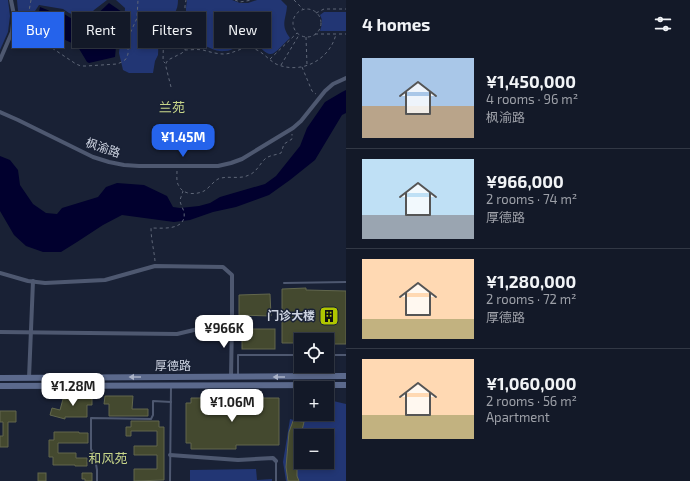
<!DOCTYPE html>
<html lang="en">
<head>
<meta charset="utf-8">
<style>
	:root { --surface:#131928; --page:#202634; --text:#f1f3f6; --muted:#9da0a8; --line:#323845; --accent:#2563eb }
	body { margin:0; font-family:"Exo 2","Noto Sans SC",sans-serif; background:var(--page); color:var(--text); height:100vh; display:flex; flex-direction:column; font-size:15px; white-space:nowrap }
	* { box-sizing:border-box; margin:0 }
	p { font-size:13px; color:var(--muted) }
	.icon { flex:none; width:22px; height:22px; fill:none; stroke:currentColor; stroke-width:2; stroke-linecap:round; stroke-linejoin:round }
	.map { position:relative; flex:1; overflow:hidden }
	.details { display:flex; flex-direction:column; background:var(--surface); width:344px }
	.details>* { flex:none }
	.guide { position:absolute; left:12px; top:12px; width:274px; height:36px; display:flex; gap:8px }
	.tools { position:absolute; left:294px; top:333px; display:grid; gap:8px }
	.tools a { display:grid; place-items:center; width:40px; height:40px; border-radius:0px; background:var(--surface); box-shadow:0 2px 6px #0003,0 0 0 1px var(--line); font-size:20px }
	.price { position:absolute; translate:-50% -34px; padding:0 9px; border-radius:8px; background:#fff; color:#222; font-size:13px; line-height:26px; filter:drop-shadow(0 1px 2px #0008) }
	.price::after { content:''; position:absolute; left:50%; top:24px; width:12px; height:9px; margin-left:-6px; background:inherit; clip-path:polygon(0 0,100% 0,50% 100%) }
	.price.current { background:var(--accent); color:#fff }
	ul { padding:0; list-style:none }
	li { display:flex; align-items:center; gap:12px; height:100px; padding:0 16px }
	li+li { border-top:1px solid var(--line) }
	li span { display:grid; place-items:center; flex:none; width:112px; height:80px; border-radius:0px; color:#555 }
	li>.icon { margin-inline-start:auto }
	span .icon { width:48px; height:48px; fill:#fffc; stroke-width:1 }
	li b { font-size:17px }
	h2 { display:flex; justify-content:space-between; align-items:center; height:48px; padding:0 16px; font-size:17px }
	.tag { padding:0 14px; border-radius:0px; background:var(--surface); box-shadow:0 2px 6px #0003,0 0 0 1px var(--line); font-size:14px; line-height:36px }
	.tag.current { background:var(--accent); color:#fff }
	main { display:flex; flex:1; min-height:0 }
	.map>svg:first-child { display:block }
	.green { fill:#223674; fill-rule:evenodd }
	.water { fill:#01002e }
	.building { fill:#44492f; stroke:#62674d }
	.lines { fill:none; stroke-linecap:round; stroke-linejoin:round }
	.path { stroke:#5f6778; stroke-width:1; stroke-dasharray:3 3; stroke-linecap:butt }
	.service { stroke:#4e5870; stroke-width:2 }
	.minor { stroke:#4e5870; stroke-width:4 }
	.secondary { stroke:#5b698c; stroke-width:6 }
	.oneway { fill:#abb3c8 }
	.labels { text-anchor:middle; stroke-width:3; stroke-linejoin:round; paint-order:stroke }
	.street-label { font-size:12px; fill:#cdd3e1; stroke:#192135 }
	.poi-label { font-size:12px; font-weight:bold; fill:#cdd3e1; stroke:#192135; text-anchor:end }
	.neighbourhood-label { font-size:13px; fill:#c7d589; stroke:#192135 }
</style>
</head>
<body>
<main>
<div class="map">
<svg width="346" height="481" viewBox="0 0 346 481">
	<rect width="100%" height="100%" fill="#192135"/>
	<g class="green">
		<path d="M0 0H8L10 16 8 32 0 50Z"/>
		<path d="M17 0H107L94 10 90 15 84 17 77 16 69 13 63 9 39 5 35 11H18Z"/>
		<path d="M116 0H178C178 5 177 10 174 14L163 13 160 16 152 17V31H159L158 55 155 61 153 73H129L123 70 119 53 121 33 124 26 125 8Z"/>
		<path d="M187 0H232L240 3H248L257 0H281L287 6C286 20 280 25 290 38 285 42 280 49 274 53 265 58 259 41 248 42 239 43 234 51 225 51 215 52 210 47 202 45 197 44 191 45 186 45V36H189V16L186 11V8Z"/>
		<path d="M324 12H346V31H320C322 25 323 20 320 15Z"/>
		<path d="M329 400 346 404V481H286L283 462 290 419 298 421 303 414H327V401ZM301 436H327V462H301Z"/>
		<path d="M256 469 257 480 272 479V481H190V470Z"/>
	</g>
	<g class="water">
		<path d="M109 3 122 12 118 26 115 57 89 63 87 62 78 47 74 44 37 27 36 26 40 7 50 11 62 12C68 18 82 24 90 21Z"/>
		<path d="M346 90V113L342 115 315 160 290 180 269 195 236 207 213 212 190 220 174 222 122 215 103 225 77 242 61 252H43L26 246 14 235 0 211V156L10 160 18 170 20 185 33 204 46 213 57 214 62 208 98 197 106 187 117 183 144 185 167 196 173 207 180 208 199 206 210 203 220 197 265 184 276 176 300 146 307 128 325 102 342 92Z"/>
	</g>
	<g class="building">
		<path d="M306 288V290L346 291V344H327V340H301V343H282V289Z"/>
		<path d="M270 294 271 316 239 315V295Z"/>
		<rect x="242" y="329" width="33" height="20"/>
		<path d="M66 396H92V405H87V417H65V419L50 415 52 408 60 410 63 399H66Z"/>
		<path d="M105 396H133L132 409H148V416H109V404H104Z"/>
		<path d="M191 398H279V445H236V449H191V443H186V403H191Z"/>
		<path d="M0 411H16V422H8V447H0V436H3V422H0Z"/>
		<path d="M131 421H159V427H164V480L134 481V469H157V455H134V446H157V431H131V436H126V427H131Z"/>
		<path d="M293 421 304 422 297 451V476L299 481H288L286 467 289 432Z"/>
		<path d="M54 432H79V433H88V443H58V453H76V458H87V466H75V465H53V457H49V440H54Z"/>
		<rect x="38" y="473" width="8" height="8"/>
		<path d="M82 473H92V481H85V479H82Z"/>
	</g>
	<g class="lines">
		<g class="path">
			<path d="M31 0C29 11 26 24 31 34L76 64 81 66H86L117 64 122 62 126 59 128 54V38L137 18 138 0"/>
			<path d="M235 0 240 2 252 0"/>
			<path d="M294 0 303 9"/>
			<circle cx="307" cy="23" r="14"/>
			<path d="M316 13 324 9H346"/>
			<path d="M17 15 28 16"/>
			<path d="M175 23H184"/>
			<path d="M175 28H184"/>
			<path d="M164 31 174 32V18H164L163 61 165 63"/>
			<path d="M315 34H346"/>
			<path d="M306 37 307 65"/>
			<path d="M185 50C190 50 197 49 203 50 210 52 217 54 224 54 233 54 241 47 250 48 261 49 267 59 276 64 301 75 330 60 336 34"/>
			<path d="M270 59 297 33"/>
			<path d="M281 65 299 35"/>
			<path d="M302 67 312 91 316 94"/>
			<path d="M171 87 166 67V63L168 60 182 53 185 50V6L186 0"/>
			<path d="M177 171C177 176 176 182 179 186 183 195 196 195 204 191 209 188 213 182 218 179 228 175 239 180 249 175 257 172 260 163 266 158 271 155 276 155 281 153L284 144 292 139V134"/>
			<path d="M155 261C154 250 151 239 151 228 162 228 187 231 184 212 183 208 180 204 180 200L183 191"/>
		</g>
		<g class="service">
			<path d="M284 283 346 282"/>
			<path d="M327 355H346"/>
			<path d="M238 375V355H301"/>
			<path d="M276 462V481"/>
			<path d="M97 481V470L95 458 91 449V418L151 419 153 415V401L171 402"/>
			<path d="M170 481 171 386"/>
		</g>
		<g class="minor">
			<path d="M0 60 12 32 14 15 11 0"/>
			<path d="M0 112 18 120 93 157 109 162 124 165 139 166H218L231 163 242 159 293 128 301 121 325 91 333 84 346 78"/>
			<path d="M0 273 28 281 45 283 105 280 155 266 223 267 232 275V321L177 334 0 332"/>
			<path d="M231 377 232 321"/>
			<path d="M29 378 33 281"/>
			<path d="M170 455 238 460 273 458 276 461"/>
		</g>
		<g class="secondary">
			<path d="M0 378 346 376"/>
			<path d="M0 386 346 385"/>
		</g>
	</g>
	<defs><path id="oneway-solid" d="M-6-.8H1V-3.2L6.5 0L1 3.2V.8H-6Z"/></defs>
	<g class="oneway">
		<use href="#oneway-solid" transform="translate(135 377) rotate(180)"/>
		<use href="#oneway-solid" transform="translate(279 377) rotate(180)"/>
	</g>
	<defs>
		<symbol id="building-square" viewBox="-11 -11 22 22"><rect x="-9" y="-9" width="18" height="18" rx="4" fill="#b0c500" stroke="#192135"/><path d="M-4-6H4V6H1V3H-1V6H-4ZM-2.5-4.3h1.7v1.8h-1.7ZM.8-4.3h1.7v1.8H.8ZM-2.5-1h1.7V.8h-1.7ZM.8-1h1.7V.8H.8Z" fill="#111"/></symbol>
	</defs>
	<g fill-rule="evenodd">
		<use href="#building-square" x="318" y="305" width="22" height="22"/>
	</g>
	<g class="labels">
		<g class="street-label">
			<text transform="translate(103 148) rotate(19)" y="4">枫渝路</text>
			<text x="173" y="370">厚德路</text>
		</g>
		<g class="poi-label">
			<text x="315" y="320">门诊大楼</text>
		</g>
		<g class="neighbourhood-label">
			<text x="172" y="112">兰苑</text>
			<text x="108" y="463">和风苑</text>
		</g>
	</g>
</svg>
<div class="tools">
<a><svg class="icon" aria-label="locate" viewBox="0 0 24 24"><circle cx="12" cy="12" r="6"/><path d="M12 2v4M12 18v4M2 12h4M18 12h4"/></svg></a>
<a>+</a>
<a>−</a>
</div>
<b class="price current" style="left:183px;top:158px">¥1.45M</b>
<b class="price" style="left:224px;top:349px">¥966K</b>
<b class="price" style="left:73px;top:407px">¥1.28M</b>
<b class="price" style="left:232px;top:423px">¥1.06M</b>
<div class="guide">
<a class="tag current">Buy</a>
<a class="tag">Rent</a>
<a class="tag">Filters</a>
<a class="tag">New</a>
</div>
</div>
<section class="details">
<h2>4 homes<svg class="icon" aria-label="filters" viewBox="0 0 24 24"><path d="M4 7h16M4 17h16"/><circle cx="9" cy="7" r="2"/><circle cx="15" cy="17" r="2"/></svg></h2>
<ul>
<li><span style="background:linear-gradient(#a9c7e8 60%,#b9a48a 0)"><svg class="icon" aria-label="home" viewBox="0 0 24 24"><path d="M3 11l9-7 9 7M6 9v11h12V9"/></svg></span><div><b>¥1,450,000</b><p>4 rooms · 96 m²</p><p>枫渝路</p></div></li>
<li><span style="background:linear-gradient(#bfe0f5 70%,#9aa5b1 0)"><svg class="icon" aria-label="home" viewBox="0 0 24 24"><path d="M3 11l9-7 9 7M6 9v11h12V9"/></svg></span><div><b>¥966,000</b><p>2 rooms · 74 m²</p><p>厚德路</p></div></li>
<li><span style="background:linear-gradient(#ffd9b3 75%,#c2b280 0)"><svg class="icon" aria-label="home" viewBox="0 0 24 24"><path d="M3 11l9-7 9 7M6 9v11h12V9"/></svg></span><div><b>¥1,280,000</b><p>2 rooms · 72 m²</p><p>厚德路</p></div></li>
<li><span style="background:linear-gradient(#ffd9b3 70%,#c2b280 0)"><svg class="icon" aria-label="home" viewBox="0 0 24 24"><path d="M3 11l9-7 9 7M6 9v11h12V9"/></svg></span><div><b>¥1,060,000</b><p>2 rooms · 56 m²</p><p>Apartment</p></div></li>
</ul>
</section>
</main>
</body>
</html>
